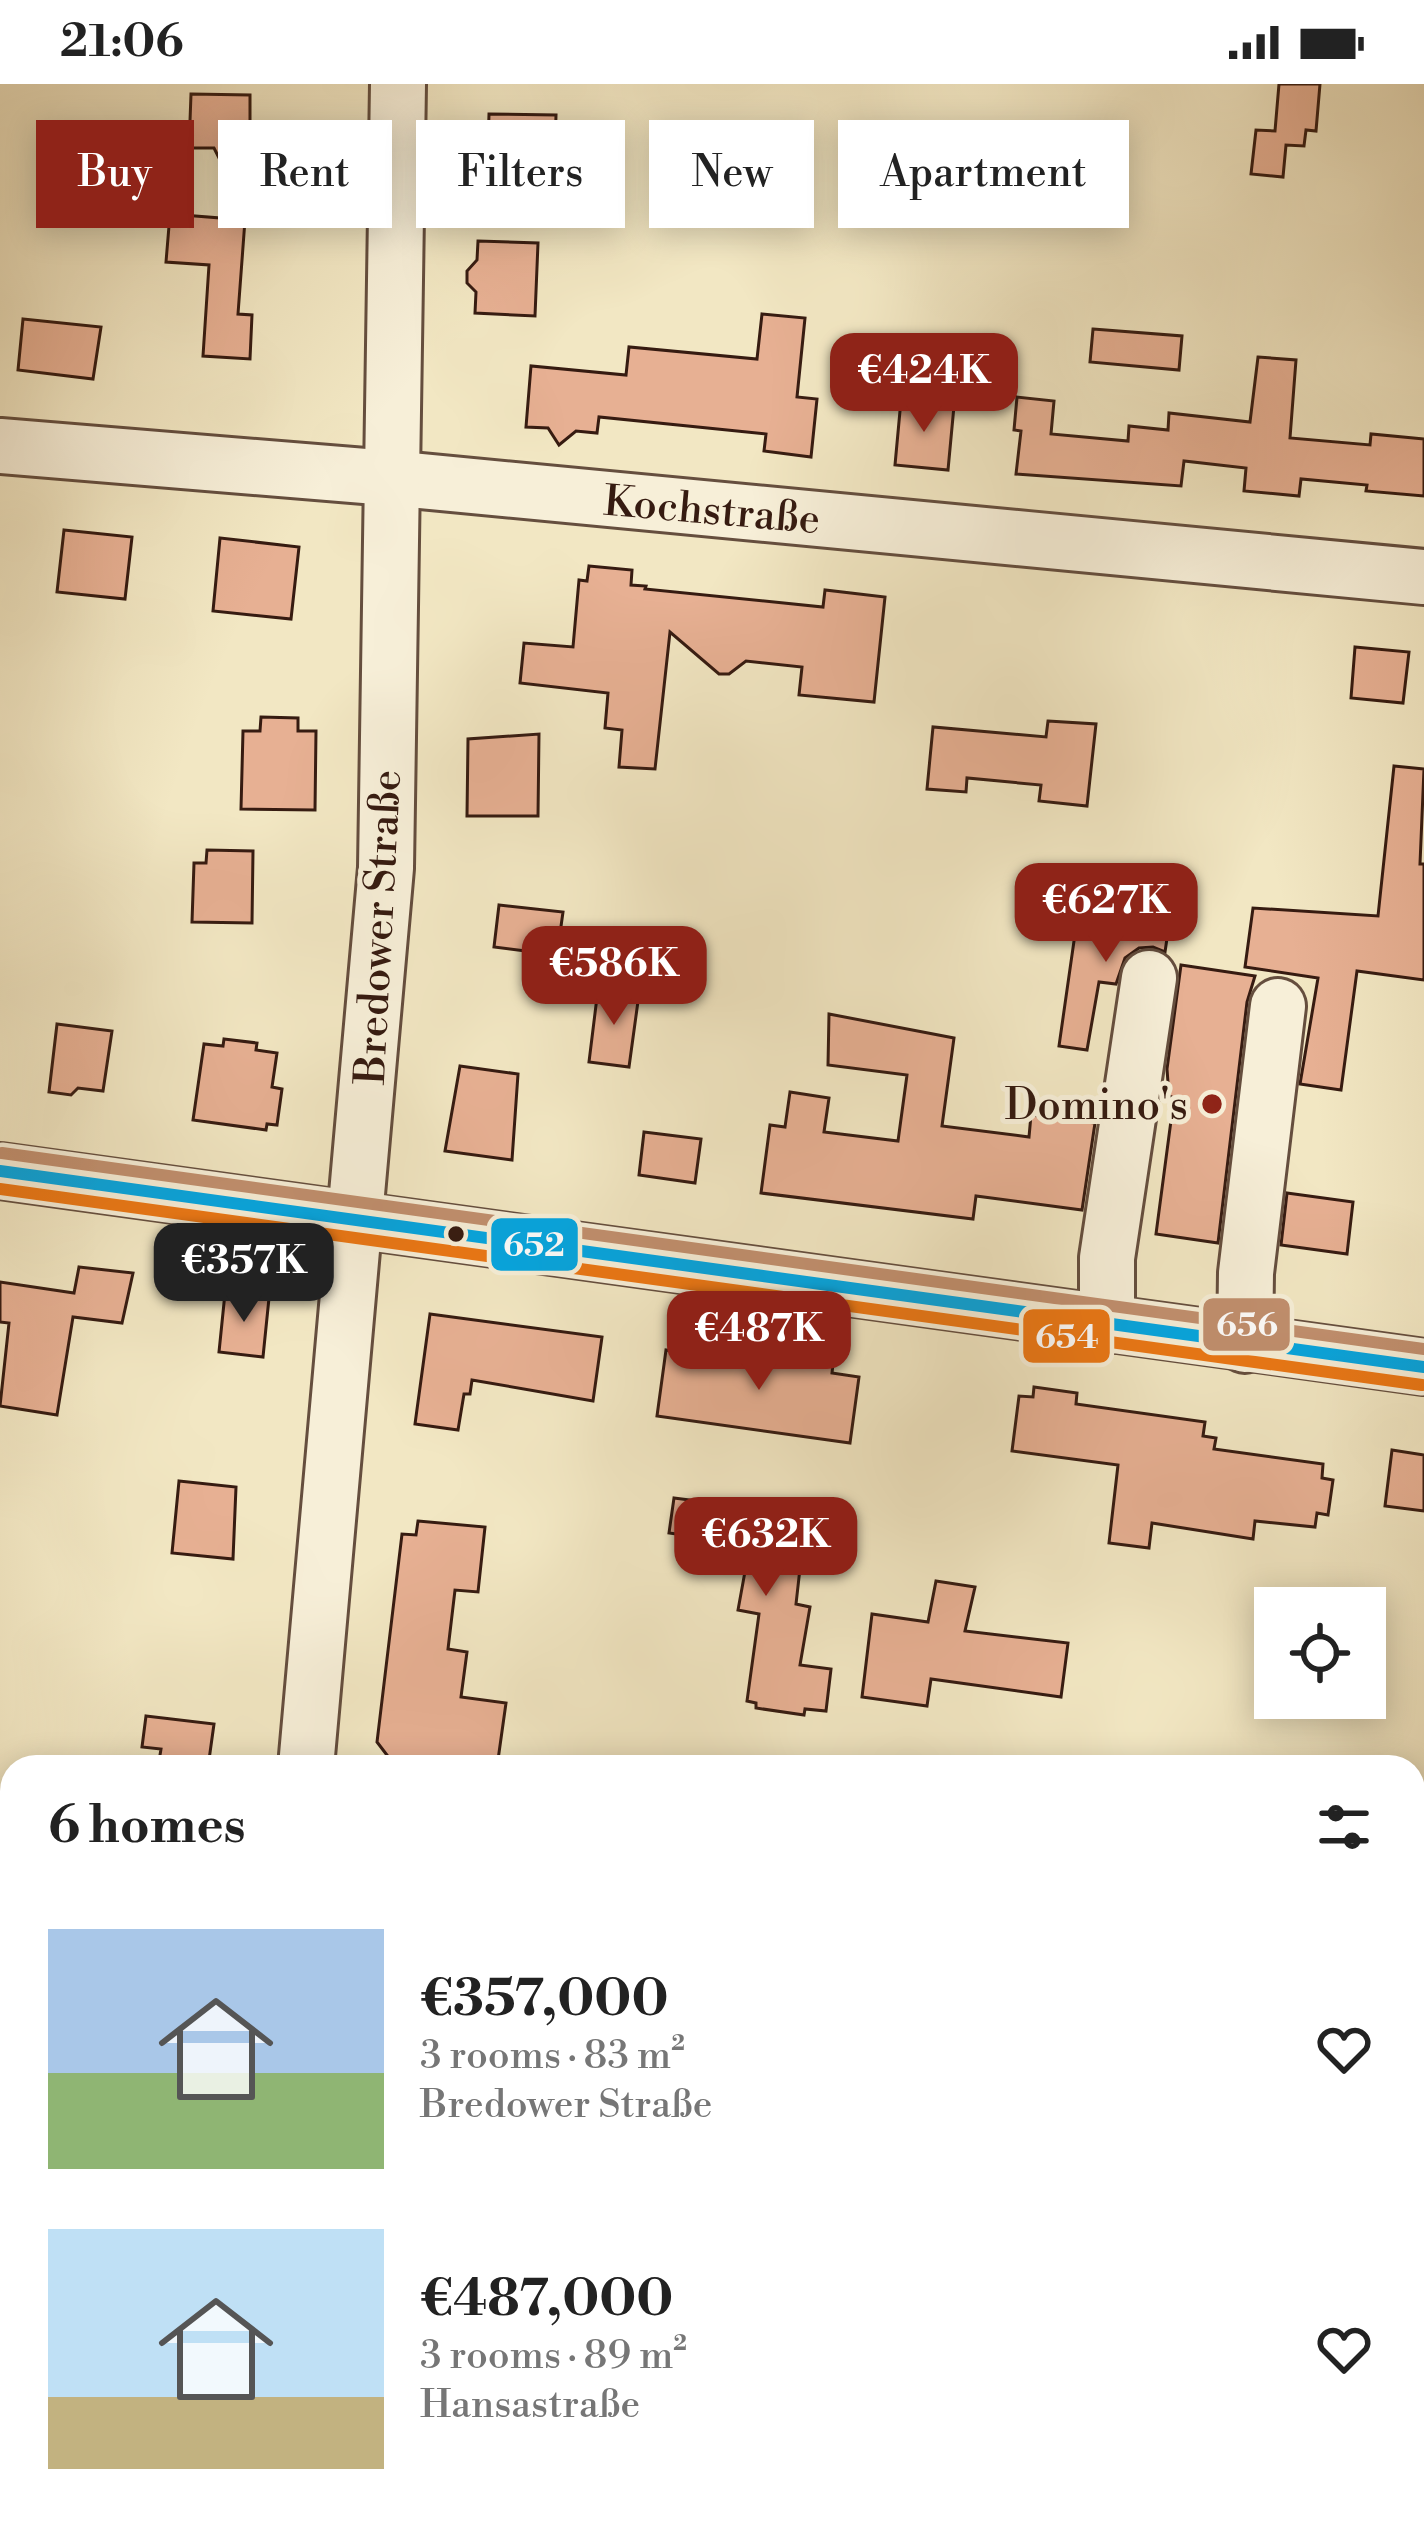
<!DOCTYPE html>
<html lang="en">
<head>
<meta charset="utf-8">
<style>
	:root { --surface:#fff; --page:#f2f2f2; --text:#222; --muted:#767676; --accent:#8f2418 }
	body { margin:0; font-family:"Libre Bodoni",serif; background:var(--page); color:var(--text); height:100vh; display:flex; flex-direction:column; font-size:45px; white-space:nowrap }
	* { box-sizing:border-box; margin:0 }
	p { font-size:39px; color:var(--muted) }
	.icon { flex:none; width:66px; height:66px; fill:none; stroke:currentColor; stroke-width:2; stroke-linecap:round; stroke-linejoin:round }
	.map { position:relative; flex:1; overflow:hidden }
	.sheet { position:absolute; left:0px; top:1671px; width:1425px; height:771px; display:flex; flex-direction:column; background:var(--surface); border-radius:36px 36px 0 0; box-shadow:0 6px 30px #0003 }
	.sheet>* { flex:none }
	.hud { position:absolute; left:36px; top:36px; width:1353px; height:108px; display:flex; gap:24px }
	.buttons { position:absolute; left:1254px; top:1503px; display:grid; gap:24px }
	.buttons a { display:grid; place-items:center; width:132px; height:132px; border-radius:0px; background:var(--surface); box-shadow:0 6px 30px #0003; font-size:60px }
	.price { position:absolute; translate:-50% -102px; padding:0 27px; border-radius:24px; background:var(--accent); color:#fff; font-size:39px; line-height:78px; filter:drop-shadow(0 3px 6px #0008) }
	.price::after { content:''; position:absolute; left:50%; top:72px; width:36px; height:27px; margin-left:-18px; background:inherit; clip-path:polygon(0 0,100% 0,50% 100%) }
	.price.on { background:#222; color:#fff }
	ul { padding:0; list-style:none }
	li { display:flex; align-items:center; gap:36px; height:300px; padding:0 48px }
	li span { display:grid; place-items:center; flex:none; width:336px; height:240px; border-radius:0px; color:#555 }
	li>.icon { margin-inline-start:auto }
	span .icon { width:144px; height:144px; fill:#fffc; stroke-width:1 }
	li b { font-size:51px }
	h2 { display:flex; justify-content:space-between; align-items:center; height:144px; padding:0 48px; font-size:51px }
	.chip { padding:0 42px; border-radius:0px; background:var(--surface); box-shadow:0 6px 30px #0003; font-size:42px; line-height:108px }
	.chip.on { background:var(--accent); color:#fff }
	.status { display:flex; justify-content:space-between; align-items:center; height:84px; padding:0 60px; background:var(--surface); direction:ltr }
	.status svg { height:33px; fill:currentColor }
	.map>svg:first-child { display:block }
	.building { fill:#e7b093; stroke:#361b11; stroke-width:3 }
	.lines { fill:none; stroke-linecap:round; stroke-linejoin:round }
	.minor-casing { stroke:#654e3e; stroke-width:60 }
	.minor { stroke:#f7efd8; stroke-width:54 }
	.bus-1-casing { stroke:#f7efd8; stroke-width:21 }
	.bus-2-casing { stroke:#f7efd8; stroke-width:21 }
	.bus-3-casing { stroke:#f7efd8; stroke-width:21 }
	.bus-1 { stroke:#03a6e2; stroke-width:12 }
	.bus-2 { stroke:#eb7714; stroke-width:12 }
	.bus-3 { stroke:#c18f6e; stroke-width:12 }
	.poi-dot { fill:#8f2418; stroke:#f7efd8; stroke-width:4.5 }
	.bus-dot { fill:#361b11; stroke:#f7efd8; stroke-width:4.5 }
	.labels { text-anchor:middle; stroke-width:10; stroke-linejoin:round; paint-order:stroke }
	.street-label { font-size:42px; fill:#361b11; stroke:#f7efd8 }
	.poi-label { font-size:42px; fill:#361b11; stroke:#f7efd8; text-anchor:end }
	.line-badge { stroke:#f7efd8; stroke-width:4.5 }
	.badge-label { font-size:33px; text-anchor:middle; font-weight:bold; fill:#fff }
</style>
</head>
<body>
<div class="status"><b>21:06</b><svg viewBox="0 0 49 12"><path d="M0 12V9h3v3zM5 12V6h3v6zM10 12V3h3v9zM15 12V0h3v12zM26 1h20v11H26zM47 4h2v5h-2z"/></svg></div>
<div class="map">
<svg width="1424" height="2441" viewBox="0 0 1424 2441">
	<rect width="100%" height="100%" fill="#f2e7c3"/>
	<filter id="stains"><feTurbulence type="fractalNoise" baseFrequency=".00167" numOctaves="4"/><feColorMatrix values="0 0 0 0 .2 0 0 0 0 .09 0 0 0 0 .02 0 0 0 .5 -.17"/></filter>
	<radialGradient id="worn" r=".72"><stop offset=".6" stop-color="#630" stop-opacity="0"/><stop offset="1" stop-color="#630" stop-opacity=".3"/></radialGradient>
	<g class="building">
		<path d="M1279 0H1320L1316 47 1306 46 1304 62 1286 61 1283 93 1251 90 1256 46 1275 47Z"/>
		<path d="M191 10 250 11V57H242L223 82 214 64H189Z"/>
		<path d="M489 30 556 31 554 99 487 98Z"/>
		<path d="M170 130 245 136 238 230 252 231 250 275 203 272 209 181 166 178Z"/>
		<path d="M478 157 538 159 535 232 475 229 476 208 467 199V187L477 176Z"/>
		<path d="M762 230 805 234 797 313 817 315 811 373 764 367 766 350 599 333 597 349 576 347 559 361 548 344 526 343 531 282 626 291 629 263 757 275Z"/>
		<path d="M23 235 101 243 93 295 18 286Z"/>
		<path d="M1093 245 1182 252 1179 286 1090 278Z"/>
		<path d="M937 254 973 257 969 307 933 304Z"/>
		<path d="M1258 273 1296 276 1290 354 1370 361 1371 350 1424 355V412L1366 407 1367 401 1301 395 1299 412 1244 407 1246 384 1184 377 1181 402 1016 390 1021 347 1014 346 1017 313 1054 317 1051 350 1128 357 1129 342 1168 346 1169 329 1250 338Z"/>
		<path d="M901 316 954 322 948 386 895 381Z"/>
		<path d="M64 446 132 453 125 515 57 508Z"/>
		<path d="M220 454 299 463 291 535 213 527Z"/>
		<path d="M589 482 632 486 631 501 646 502 645 505 823 523 825 506 885 513 874 618 799 611 802 583 746 577 729 590H719L670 548 655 685 619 683 622 646 605 644 608 609 520 599 524 559 573 563 579 496 587 497Z"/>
		<path d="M1355 563 1409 568 1403 619 1351 614Z"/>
		<path d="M261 633 298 634V647H316L315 726 241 725 243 647H260Z"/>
		<path d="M1048 637 1096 640 1087 722 1039 717 1041 701 967 694 966 708 927 705 933 643 1046 653Z"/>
		<path d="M539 650 538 732H467L468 655Z"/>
		<path d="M1394 682 1424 685 1420 780H1424V896L1357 887 1341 1006 1300 1000 1318 894 1245 883 1253 824 1378 832Z"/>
		<path d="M207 766 253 767 252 839 192 838 194 779H206Z"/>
		<path d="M1136 815 1172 820 1165 868 1153 863 1139 864 1125 874 1116 900 1099 898 1087 966 1059 962 1076 843 1131 850Z"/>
		<path d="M499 821 563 828 557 871 494 863Z"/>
		<path d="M1181 881 1255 892 1247 918 1218 1159 1156 1150 1174 1014 1169 1012 1167 985Z"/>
		<path d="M598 905 639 910 629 983 589 978Z"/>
		<path d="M829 930 954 954 942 1042 1029 1053 1031 1031 1095 1039 1082 1126 976 1112 973 1135 761 1109 770 1041 785 1043 790 1008 829 1014 824 1048 898 1057 907 991 828 981Z"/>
		<path d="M57 940 112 947 103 1007 78 1004 71 1011 49 1008Z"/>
		<path d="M224 955 257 959 256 966 277 969 272 1003 282 1005 277 1041 267 1040 266 1046 193 1036 204 960 223 962Z"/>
		<path d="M460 982 518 990 512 1076 445 1067Z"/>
		<path d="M644 1048 701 1055 695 1099 639 1091Z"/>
		<path d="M1287 1109 1353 1118 1347 1170 1281 1161Z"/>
		<path d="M79 1183 133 1189 122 1239 73 1233 57 1331 0 1322 9 1239 0 1238V1198L74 1209Z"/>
		<path d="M225 1209 269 1214 263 1273 219 1268Z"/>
		<path d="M430 1230 602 1253 593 1317 472 1296 470 1310H464L458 1346 415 1340Z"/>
		<path d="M694 1261 833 1280 832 1289 859 1293 850 1359 657 1332 666 1266 693 1270Z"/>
		<path d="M1034 1303 1077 1309 1076 1320 1205 1338 1203 1352 1216 1354 1214 1365 1323 1380 1322 1394 1333 1396 1328 1431 1317 1429 1315 1443 1255 1437 1253 1455 1152 1439 1149 1464 1109 1459 1118 1381 1012 1367 1019 1312 1033 1313Z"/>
		<path d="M1392 1366 1424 1371V1427L1385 1422Z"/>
		<path d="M179 1397 236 1403 233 1475 172 1469Z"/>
		<path d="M674 1414 806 1431 796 1520 810 1523 800 1581 831 1585 826 1627 805 1625 804 1631 756 1624V1619L747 1617 759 1530 738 1526 750 1460 669 1449Z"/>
		<path d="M418 1437 485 1443 478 1508 455 1506 448 1565 467 1568 461 1613 506 1619 497 1683H396L377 1658 402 1450 416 1451Z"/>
		<path d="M936 1497 975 1503 965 1547 1068 1559 1061 1613 931 1595 927 1622 862 1613 872 1530 928 1538Z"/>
		<path d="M146 1632 214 1640 208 1683H158L161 1665 142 1663Z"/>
	</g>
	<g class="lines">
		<defs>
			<g id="minor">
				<path d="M0 362 389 394 1424 493"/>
				<path d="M0 1087 1424 1283"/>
				<path d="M1107 1242V1174L1149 894"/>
				<path d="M1245 1261 1246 1189 1278 922"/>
				<path d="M306 1683 386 784 398 0"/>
				<path d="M1413 1870 1424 1871"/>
				<path d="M0 2173 12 2187"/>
				<path d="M981 2430 983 2441"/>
				<path d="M149 2441 153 2430"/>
			</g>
		</defs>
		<use href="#minor" class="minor-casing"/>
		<use href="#minor" class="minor"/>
		<defs>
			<path id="bus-1" d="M0 1087 1424 1283"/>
			<path id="bus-2" d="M0 1105 1422 1301"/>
			<path id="bus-3" d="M2 1069 1424 1265"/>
		</defs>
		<use href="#bus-1" class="bus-1-casing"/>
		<use href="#bus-2" class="bus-2-casing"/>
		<use href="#bus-3" class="bus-3-casing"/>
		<use href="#bus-1" class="bus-1"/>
		<use href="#bus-2" class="bus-2"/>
		<use href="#bus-3" class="bus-3"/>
	</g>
	<circle class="poi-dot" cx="1212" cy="1020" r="12"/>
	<circle class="bus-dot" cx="456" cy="1150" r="10"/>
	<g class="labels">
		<g class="street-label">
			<text transform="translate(712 425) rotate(5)" y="15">Kochstraße</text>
			<text transform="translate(377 843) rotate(-87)" y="15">Bredower Straße</text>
		</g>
		<g class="poi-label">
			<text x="1188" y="1035">Domino's</text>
		</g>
	</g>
	<g class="line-badge">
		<rect x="489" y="1132" width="91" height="57" rx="12" fill="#03a6e2"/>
		<rect x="1201" y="1212" width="91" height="57" rx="12" fill="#c18f6e"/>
		<rect x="1021" y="1223" width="91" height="58" rx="12" fill="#eb7714"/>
	</g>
	<g class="badge-label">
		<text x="534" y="1172">652</text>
		<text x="1247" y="1252">656</text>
		<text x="1067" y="1264">654</text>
	</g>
	<rect width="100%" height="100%" filter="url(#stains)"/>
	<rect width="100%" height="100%" fill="url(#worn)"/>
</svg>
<div class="buttons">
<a><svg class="icon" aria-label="locate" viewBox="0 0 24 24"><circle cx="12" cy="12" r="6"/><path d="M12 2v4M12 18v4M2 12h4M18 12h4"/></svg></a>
</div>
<b class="price" style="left:924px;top:351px">€424K</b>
<b class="price" style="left:1106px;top:881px">€627K</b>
<b class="price" style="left:614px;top:944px">€586K</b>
<b class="price on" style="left:244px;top:1241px">€357K</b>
<b class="price" style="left:759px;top:1309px">€487K</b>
<b class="price" style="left:766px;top:1515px">€632K</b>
<div class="hud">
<a class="chip on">Buy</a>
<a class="chip">Rent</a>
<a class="chip">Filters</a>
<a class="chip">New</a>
<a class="chip">Apartment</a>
</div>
<section class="sheet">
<h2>6 homes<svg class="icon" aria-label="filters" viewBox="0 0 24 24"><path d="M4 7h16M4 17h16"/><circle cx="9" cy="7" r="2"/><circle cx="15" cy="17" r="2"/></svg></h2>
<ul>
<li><span style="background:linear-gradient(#a9c7e8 60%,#8fb573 0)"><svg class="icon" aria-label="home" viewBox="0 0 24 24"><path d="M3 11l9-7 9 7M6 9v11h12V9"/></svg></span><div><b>€357,000</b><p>3 rooms · 83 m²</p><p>Bredower Straße</p></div><svg class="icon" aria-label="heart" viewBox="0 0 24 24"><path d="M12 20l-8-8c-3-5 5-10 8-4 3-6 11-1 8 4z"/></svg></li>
<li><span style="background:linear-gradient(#bfe0f5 70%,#c2b280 0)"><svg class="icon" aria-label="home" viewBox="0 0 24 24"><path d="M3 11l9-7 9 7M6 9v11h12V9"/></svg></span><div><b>€487,000</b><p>3 rooms · 89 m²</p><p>Hansastraße</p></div><svg class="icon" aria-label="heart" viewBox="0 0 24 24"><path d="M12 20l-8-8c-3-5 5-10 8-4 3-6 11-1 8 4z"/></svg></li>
</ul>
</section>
</div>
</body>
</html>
